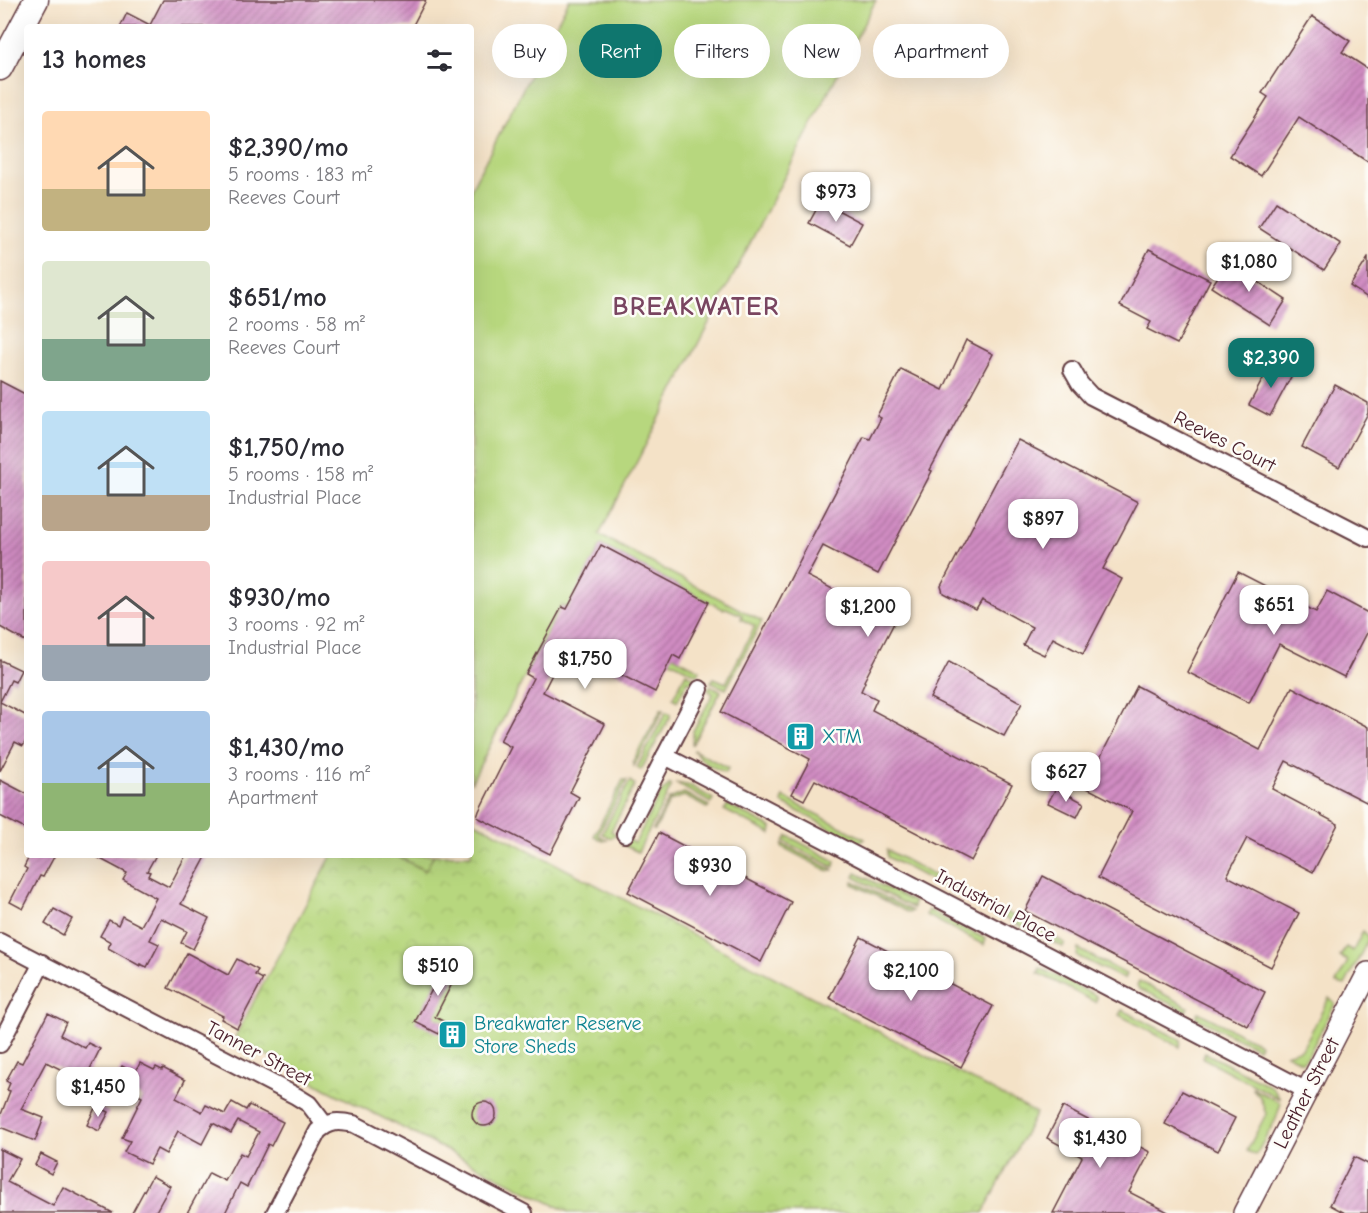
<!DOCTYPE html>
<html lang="en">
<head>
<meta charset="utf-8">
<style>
	:root { --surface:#fff; --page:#f2f2f3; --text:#2b2b33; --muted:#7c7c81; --accent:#0f766e }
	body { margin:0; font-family:"Comic Neue",sans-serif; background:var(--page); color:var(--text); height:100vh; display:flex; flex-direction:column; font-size:22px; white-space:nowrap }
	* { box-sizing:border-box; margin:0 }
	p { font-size:20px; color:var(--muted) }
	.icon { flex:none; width:33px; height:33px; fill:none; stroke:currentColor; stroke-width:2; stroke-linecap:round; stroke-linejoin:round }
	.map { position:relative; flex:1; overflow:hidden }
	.sheet { position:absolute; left:24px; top:24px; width:450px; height:834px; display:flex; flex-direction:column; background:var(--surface); border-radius:6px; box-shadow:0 6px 24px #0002 }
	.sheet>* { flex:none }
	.hud { position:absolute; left:492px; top:24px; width:570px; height:54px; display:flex; gap:12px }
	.price { position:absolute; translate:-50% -51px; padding:0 14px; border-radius:12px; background:#fff; color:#222; font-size:20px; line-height:39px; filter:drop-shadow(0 2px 3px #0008) }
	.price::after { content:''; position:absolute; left:50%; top:36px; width:18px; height:14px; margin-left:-9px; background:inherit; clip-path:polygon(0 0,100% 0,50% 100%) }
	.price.selected { background:var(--accent); color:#fff }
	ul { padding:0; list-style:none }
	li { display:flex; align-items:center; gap:18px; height:150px; padding:0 18px }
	li span { display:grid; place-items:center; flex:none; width:168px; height:120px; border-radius:6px; color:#555 }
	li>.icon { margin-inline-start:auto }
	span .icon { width:72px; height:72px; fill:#fffc; stroke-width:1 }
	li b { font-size:26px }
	h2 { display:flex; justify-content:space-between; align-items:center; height:72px; padding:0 18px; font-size:26px }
	.tag { padding:0 21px; border-radius:27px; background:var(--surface); box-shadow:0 6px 24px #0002; font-size:21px; line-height:54px }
	.tag.selected { background:var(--accent); color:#fff }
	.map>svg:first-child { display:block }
	.grass { fill:#b7d77e; stroke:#807b54; stroke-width:1.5 }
	.park { fill:url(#park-crowns); stroke:#807b54; stroke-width:1.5 }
	.garden { fill:url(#garden-furrows); stroke:#807b54; stroke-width:1.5 }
	.building { fill:url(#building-hatch) }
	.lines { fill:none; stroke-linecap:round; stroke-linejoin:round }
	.minor-casing { stroke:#643c42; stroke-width:20 }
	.tertiary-casing { stroke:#643c42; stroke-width:24 }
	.secondary-casing { stroke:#643c42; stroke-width:27 }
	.minor { stroke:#fff; stroke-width:16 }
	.tertiary { stroke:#fff; stroke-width:21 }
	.secondary { stroke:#fff; stroke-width:24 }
	.labels { text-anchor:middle; stroke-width:5; stroke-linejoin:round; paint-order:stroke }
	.street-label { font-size:20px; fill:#4a1f2b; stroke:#fdfcf7 }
	.culture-label { font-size:20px; fill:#0d838f; stroke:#fdfcf7; text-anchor:start }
	.district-label { font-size:26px; font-weight:bold; letter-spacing:1.5px; fill:#794560; stroke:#fdfcf7 }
</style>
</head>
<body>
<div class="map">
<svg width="1368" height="1213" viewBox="0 0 1368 1213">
	<defs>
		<pattern id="park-crowns" width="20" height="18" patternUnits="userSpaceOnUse" patternTransform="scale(1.5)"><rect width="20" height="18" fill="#b7d77e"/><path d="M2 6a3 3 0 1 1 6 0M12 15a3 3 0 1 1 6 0" fill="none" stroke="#9fb86d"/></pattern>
		<pattern id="garden-furrows" width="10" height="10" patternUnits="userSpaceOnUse" patternTransform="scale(1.5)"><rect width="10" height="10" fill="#b7d77e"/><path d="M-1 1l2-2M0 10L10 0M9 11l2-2" fill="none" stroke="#9fb86d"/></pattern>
		<pattern id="building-hatch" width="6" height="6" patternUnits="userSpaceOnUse" patternTransform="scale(1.5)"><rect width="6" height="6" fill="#d08cc2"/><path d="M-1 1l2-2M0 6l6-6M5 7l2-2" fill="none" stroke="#ab729e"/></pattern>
	</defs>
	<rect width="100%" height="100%" fill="#fdfcf7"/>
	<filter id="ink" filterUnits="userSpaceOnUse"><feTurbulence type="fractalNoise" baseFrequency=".0167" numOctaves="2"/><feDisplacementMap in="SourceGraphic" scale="12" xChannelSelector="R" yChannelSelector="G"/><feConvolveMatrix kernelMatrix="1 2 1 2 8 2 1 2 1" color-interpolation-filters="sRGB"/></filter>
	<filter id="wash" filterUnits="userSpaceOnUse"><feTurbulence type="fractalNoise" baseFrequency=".008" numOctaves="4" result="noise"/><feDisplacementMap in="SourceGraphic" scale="24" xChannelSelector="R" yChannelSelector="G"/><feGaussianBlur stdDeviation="1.35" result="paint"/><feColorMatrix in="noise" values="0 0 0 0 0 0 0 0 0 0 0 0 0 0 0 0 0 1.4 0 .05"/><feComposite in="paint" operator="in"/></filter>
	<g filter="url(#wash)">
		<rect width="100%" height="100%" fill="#f4e2c7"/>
		<g class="grass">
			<path d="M569 0H876L599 535 762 621 726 689 711 682 714 678 726 683 755 626 741 619 742 615 726 608 723 609 709 602 601 545 571 603 700 670 698 675 561 605 471 783V189Z"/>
			<path d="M686 673 696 679 694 683 688 681 677 701 673 698Z"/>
			<path d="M710 686 721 691 692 745 693 731 713 694 708 690Z"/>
			<path d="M666 712 670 714V717L641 770 637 768Z"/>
			<path d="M693 750 728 768 726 773 706 764Z"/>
			<path d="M630 781 635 785 611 831 616 834 611 838 602 834Z"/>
			<path d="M675 783 691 786 713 799 711 803Z"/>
			<path d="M670 784 671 787 638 852 621 844 626 839 635 843 660 794Z"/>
			<path d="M783 797 865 839 859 843 782 803Z"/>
			<path d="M728 805 772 828 771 834 724 810Z"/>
			<path d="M788 836 835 861 834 867 784 841Z"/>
			<path d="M887 850 954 886 952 891 887 857Z"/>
			<path d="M395 855H434L426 871Z"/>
			<path d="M856 873 914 902 913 908 854 877Z"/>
			<path d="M928 910 986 939 984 945 926 915Z"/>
			<path d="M1004 911 1065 943 1063 947 1003 917Z"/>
			<path d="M1363 931 1368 936V940L1345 985 1336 983 1348 961 1340 957 1346 947 1353 951Z"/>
			<path d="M1078 949 1126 974 1124 979 1077 956Z"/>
			<path d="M1040 968 1095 995 1097 998 1095 1002 1038 973Z"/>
			<path d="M1139 981 1188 1007 1186 1011 1139 989 1137 985Z"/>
			<path d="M1329 998 1335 1004 1308 1056 1302 1062 1286 1054 1302 1049Z"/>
			<path d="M1122 1010 1181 1040 1180 1047 1119 1015Z"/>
			<path d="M1198 1012 1260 1044 1258 1048 1198 1019 1196 1017Z"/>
			<path d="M1205 1053 1272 1087 1280 1099 1203 1058Z"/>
			<path d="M1252 1088 1281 1103 1276 1119 1256 1155 1247 1151 1266 1114 1260 1097Z"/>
		</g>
		<path class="park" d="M471 820 1036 1113 983 1213H570L326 1089 235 1037 332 855H395L425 871 434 855H471Z"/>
		<g class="garden">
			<path d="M661 710H663L634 766 633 761Z"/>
			<path d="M623 780H627L598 835 607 840 603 841 594 836Z"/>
			<path d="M684 793 709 806 707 808 684 796 670 801 655 830H653L669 799Z"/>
			<path d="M783 844 833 870 828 871 782 847Z"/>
			<path d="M853 881 912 911 909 913 853 884Z"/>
		</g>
		<g id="blocks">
			<g class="building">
				<path d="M163 0H426L412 27H120L127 13 150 25Z"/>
				<path d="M1312 16 1350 41 1342 52 1368 69V162L1299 117 1261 176 1230 156 1268 97 1262 93Z"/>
				<path d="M821 201 862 223 850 245 809 223Z"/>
				<path d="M1276 202 1341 244 1324 270 1259 228Z"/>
				<path d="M1149 249 1210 280 1177 344 1147 329 1151 322 1120 306Z"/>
				<path d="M1368 258V298L1350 286Z"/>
				<path d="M1228 262 1286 300 1270 325 1211 287Z"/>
				<path d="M966 340 993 354 930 470 932 471 878 574 823 546 807 576 895 621 864 681 865 682 861 691 877 699 872 710 1012 784 971 861 815 780 804 800 792 794 810 759 721 712 864 437 870 439 881 418 877 416 901 369 943 390Z"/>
				<path d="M1272 362 1293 373 1270 416 1249 405Z"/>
				<path d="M0 381 27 395V642L0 627Z"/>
				<path d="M1335 385 1368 403V413L1339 467 1302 447Z"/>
				<path d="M1018 440 1138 502 1103 569 1122 579 1083 654 1053 638 1044 655 1023 645 1032 627 982 600 976 610 943 593 941 586Z"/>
				<path d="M601 545 709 602 680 659 673 655 655 692 566 647 543 692 605 724 570 792 579 797 550 854 477 817 479 811 511 747 500 741 533 678 526 674 562 607 567 609Z"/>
				<path d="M1238 572 1316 612 1327 591 1368 613V631L1344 677 1279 644 1249 703 1187 672Z"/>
				<path d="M0 660 21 670 15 682 11 680 0 702 27 716V739L23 746 15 742 0 771Z"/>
				<path d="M949 662 1022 703 1004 736 930 698Z"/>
				<path d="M1137 686 1260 750 1292 687 1368 727V803L1286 761 1272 789 1338 824 1313 872 1247 838 1227 876 1299 913 1271 967 1098 878 1132 811 1085 787Z"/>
				<path d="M0 780 27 794V830L0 816Z"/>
				<path d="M1056 788 1084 803 1077 817 1048 803Z"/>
				<path d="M659 833 791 902 761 962 628 892Z"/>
				<path d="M30 855H55L43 877 40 876 23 909 10 902 27 869 24 867Z"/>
				<path d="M93 855H156L147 871 150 872 148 876 169 887 186 855H207L181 904 209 918 193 949 181 943 187 931 161 918 150 940 159 944 147 967 140 964V966L108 948 111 942 100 936 109 920 118 925 122 916 141 926 156 898 123 880 127 873Z"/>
				<path d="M1043 876 1265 992 1248 1026 1025 911Z"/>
				<path d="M54 909 72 919 63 935 45 924Z"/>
				<path d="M861 937 993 1006 961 1067 829 998Z"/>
				<path d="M187 953 228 975 237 959 258 970 255 975 263 979 237 1028 221 1019 223 1016 168 988Z"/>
				<path d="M449 957 462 964 435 1017 445 1022 439 1034 415 1022Z"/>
				<path d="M48 1013 66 1022 60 1035 85 1048 88 1043 100 1049 84 1081 46 1062 21 1109 44 1118 35 1141 0 1127V1117L10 1091 7 1090 10 1083 6 1081 17 1061 22 1063Z"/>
				<path d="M140 1063 154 1070 156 1067 162 1070 163 1068 185 1080 176 1098 202 1112 206 1105 225 1114 232 1102 246 1110 249 1105 283 1122 271 1146 268 1144 247 1187 240 1183 225 1213H187L209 1173 225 1181 240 1153 246 1156 259 1132 238 1121 231 1133 213 1123 202 1144 178 1131 166 1154 157 1149 149 1164 124 1152 130 1141 122 1138 142 1097 114 1082 122 1066 135 1073Z"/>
				<path d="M1182 1091 1235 1118 1218 1151 1165 1124Z"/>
				<circle cx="484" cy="1114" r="12"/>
				<path d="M96 1106 109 1112 99 1131 87 1125Z"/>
				<path d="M1063 1107 1150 1152 1129 1192 1170 1213H1053L1082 1157 1047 1138Z"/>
				<path d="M0 1149 20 1159 7 1182 53 1206 63 1187 113 1213H0Z"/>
				<path d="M41 1154 57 1162 51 1174 35 1165Z"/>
				<path d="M1354 1157 1368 1164V1213H1345L1330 1205Z"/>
				<path d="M152 1176 170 1186 155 1213H132Z"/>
			</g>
		</g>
	</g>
	<g filter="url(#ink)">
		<use href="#blocks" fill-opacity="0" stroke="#643c42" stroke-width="1.5"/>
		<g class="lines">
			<defs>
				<g id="minor">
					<path d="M1072 370 1080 384 1091 396 1368 538"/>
					<path d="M665 756 700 689"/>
					<path d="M625 834 665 756 1307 1091"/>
					<path d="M0 942 296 1096 309 1104 325 1125"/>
					<path d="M0 1044 42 963"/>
					<path d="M275 1213 318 1131C331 1120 338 1121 354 1124L524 1213"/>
				</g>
				<path id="tertiary" d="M1244 1213 1368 973"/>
				<path id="secondary" d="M0 68 36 0"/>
			</defs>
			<use href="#minor" class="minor-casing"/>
			<use href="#tertiary" class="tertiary-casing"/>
			<use href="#secondary" class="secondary-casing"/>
			<use href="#minor" class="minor"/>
			<use href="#tertiary" class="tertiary"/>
			<use href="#secondary" class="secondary"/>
		</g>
	</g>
	<defs>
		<symbol id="building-square" viewBox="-11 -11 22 22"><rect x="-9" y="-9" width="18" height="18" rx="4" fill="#0f9aa8" stroke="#fdfcf7"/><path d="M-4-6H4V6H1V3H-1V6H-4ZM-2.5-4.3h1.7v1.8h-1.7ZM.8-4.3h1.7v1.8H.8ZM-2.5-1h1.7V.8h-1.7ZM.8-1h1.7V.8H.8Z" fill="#fff"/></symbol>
	</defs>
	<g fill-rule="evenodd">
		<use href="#building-square" x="784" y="720" width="33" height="33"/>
		<use href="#building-square" x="436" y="1018" width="33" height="33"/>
	</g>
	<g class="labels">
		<g class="street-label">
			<text transform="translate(1225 441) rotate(27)" y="7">Reeves Court</text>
			<text transform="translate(996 905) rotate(28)" y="7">Industrial Place</text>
			<text transform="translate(259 1053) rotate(28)" y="7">Tanner Street</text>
			<text transform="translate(1306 1093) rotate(-63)" y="7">Leather Street</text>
		</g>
		<g class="culture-label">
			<text x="822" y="743">XTM</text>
			<text x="474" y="1030">Breakwater Reserve<tspan x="474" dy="23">Store Sheds</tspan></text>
		</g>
		<g class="district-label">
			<text x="696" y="315">BREAKWATER</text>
		</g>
	</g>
</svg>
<b class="price" style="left:836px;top:223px">$973</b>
<b class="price" style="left:1249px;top:293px">$1,080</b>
<b class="price selected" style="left:1271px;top:389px">$2,390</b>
<b class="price" style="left:1043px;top:550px">$897</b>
<b class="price" style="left:1274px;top:636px">$651</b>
<b class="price" style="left:868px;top:638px">$1,200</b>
<b class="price" style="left:585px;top:690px">$1,750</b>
<b class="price" style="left:1066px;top:803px">$627</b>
<b class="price" style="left:710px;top:897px">$930</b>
<b class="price" style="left:438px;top:997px">$510</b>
<b class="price" style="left:911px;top:1002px">$2,100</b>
<b class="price" style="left:98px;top:1118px">$1,450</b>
<b class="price" style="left:1100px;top:1169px">$1,430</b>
<div class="hud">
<a class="tag">Buy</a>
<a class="tag selected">Rent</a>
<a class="tag">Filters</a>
<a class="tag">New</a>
<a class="tag">Apartment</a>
</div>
<section class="sheet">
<h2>13 homes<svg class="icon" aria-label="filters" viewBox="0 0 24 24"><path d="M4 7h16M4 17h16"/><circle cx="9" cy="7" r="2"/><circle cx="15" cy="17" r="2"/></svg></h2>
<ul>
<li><span style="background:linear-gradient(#ffd9b3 65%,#c2b280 0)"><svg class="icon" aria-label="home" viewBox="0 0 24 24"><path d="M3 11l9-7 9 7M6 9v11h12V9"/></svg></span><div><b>$2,390/mo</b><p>5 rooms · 183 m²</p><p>Reeves Court</p></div></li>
<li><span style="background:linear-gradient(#dfe7d0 65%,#7fa58c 0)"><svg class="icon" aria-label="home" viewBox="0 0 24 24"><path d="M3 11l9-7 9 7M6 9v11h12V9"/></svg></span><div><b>$651/mo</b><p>2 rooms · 58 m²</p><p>Reeves Court</p></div></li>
<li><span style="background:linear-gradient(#bfe0f5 70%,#b9a48a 0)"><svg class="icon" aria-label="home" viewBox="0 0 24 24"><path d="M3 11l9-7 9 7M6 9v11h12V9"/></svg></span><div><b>$1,750/mo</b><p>5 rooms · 158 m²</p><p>Industrial Place</p></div></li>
<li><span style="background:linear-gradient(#f6c9c9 70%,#9aa5b1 0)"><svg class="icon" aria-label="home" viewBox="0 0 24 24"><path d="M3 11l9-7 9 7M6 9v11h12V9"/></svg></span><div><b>$930/mo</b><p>3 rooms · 92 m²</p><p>Industrial Place</p></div></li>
<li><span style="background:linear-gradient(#a9c7e8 60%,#8fb573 0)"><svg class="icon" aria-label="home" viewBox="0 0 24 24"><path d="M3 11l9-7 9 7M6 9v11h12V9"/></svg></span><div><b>$1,430/mo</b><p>3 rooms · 116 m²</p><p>Apartment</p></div></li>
</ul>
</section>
</div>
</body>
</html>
